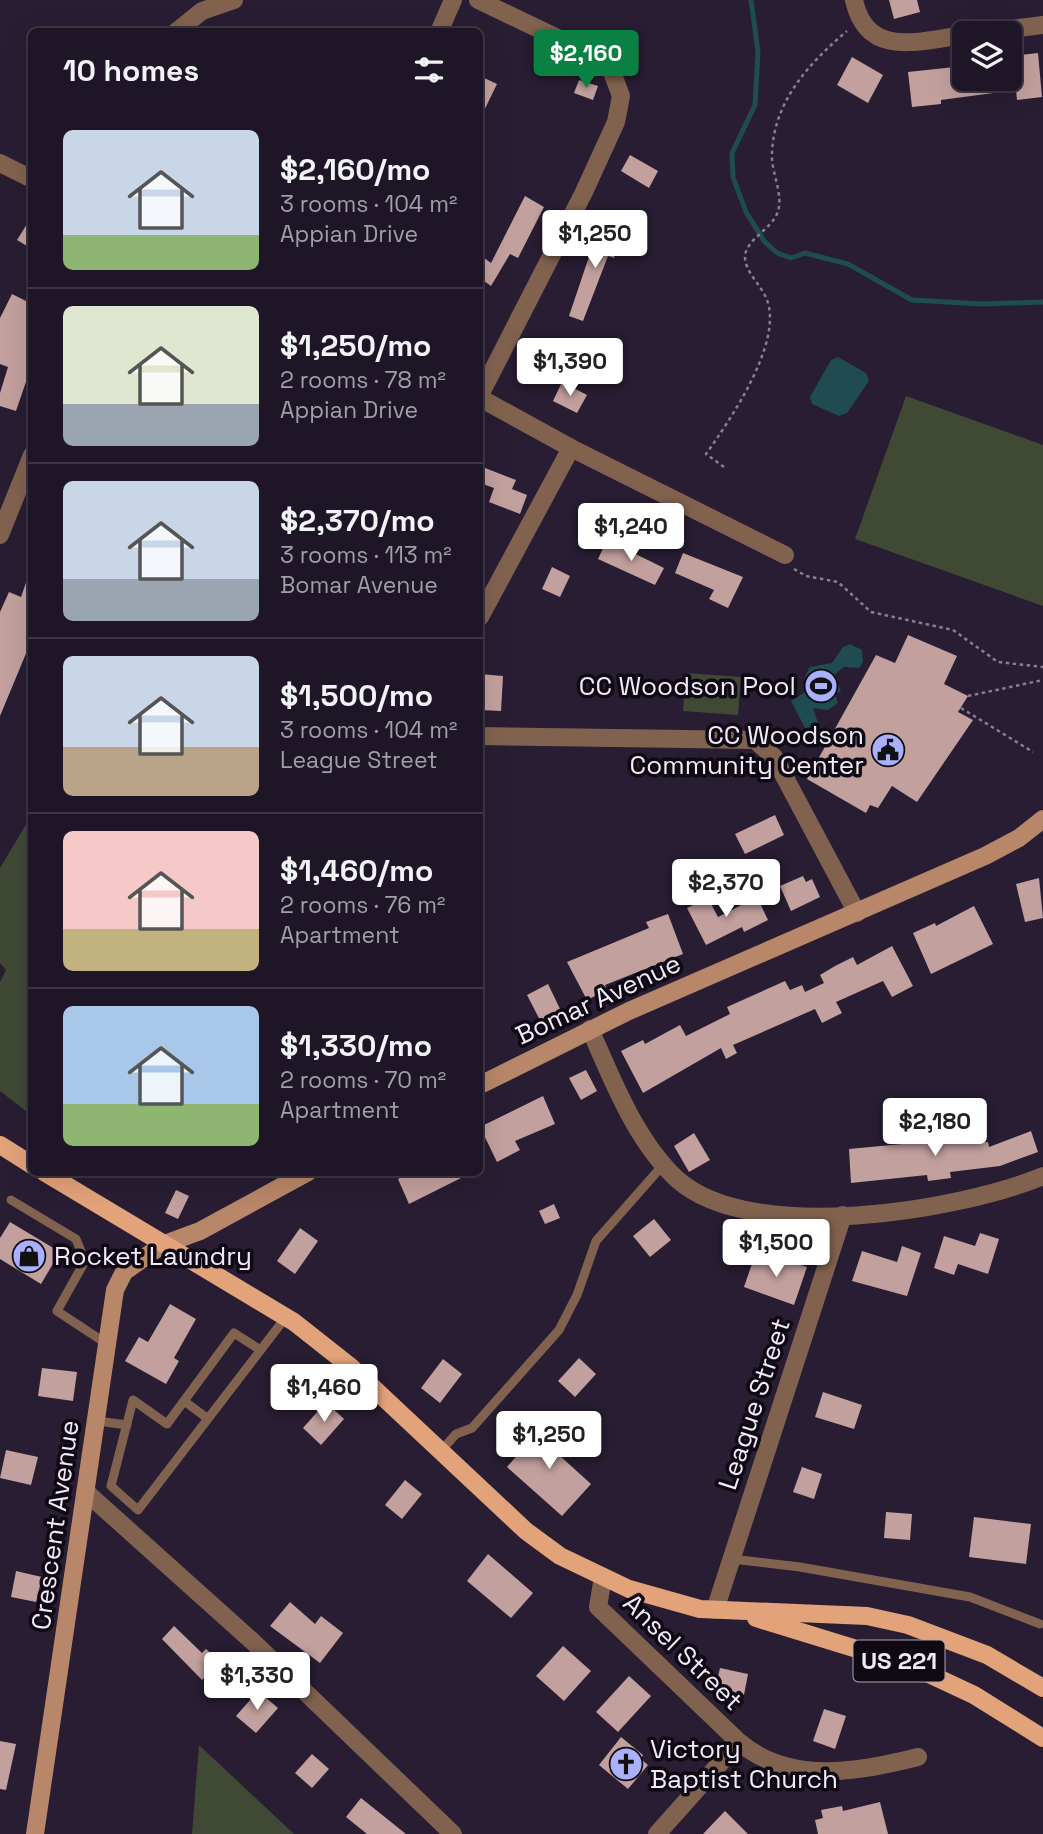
<!DOCTYPE html>
<html lang="en">
<head>
<meta charset="utf-8">
<style>
	:root { --surface:#1e1626; --page:#2b2332; --text:#f1f3f6; --muted:#a19fa7; --line:#3c3543; --accent:#0b8043 }
	body { margin:0; font-family:"Space Grotesk",sans-serif; background:var(--page); color:var(--text); height:100vh; display:flex; flex-direction:column; font-size:26px; white-space:nowrap }
	* { box-sizing:border-box; margin:0 }
	p { font-size:23px; color:var(--muted) }
	.icon { flex:none; width:38px; height:38px; fill:none; stroke:currentColor; stroke-width:2; stroke-linecap:round; stroke-linejoin:round }
	.map { position:relative; flex:1; overflow:hidden }
	.panel { position:absolute; left:28px; top:28px; width:455px; height:1148px; display:flex; flex-direction:column; background:var(--surface); border-radius:10px; box-shadow:0 7px 28px #0002,0 0 0 2px var(--line) }
	.panel>* { flex:none }
	.fabs { position:absolute; left:952px; top:21px; display:grid; gap:14px }
	.fabs a { display:grid; place-items:center; width:70px; height:70px; border-radius:10px; background:var(--surface); box-shadow:0 7px 28px #0002,0 0 0 2px var(--line); font-size:35px }
	.price { position:absolute; translate:-50% -60px; padding:0 16px; border-radius:7px; background:#fff; color:#222; font-size:23px; line-height:46px; filter:drop-shadow(0 2px 4px #0008) }
	.price::after { content:''; position:absolute; left:50%; top:42px; width:21px; height:16px; margin-left:-10px; background:inherit; clip-path:polygon(0 0,100% 0,50% 100%) }
	.price.selected { background:var(--accent); color:#fff }
	ul { padding:0; list-style:none }
	li { display:flex; align-items:center; gap:21px; height:175px; padding:0 35px }
	li+li { border-top:2px solid var(--line) }
	li span { display:grid; place-items:center; flex:none; width:196px; height:140px; border-radius:10px; color:#555 }
	li>.icon { margin-inline-start:auto }
	span .icon { width:84px; height:84px; fill:#fffc; stroke-width:1 }
	li b { font-size:30px }
	h2 { display:flex; justify-content:space-between; align-items:center; height:84px; padding:0 35px; font-size:30px }
	.map>svg:first-child { display:block }
	.green { fill:#3f4934 }
	.water { fill:#1f4b53 }
	.lines { fill:none; stroke-linecap:round; stroke-linejoin:round }
	.stream { stroke:#1f4b53; stroke-width:5 }
	.building { fill:#c2a09e }
	.path { stroke:#887f91; stroke-width:2.5; stroke-dasharray:3.5 3.5; stroke-linecap:butt }
	.lane { stroke:#81624f; stroke-width:9 }
	.street { stroke:#81624f; stroke-width:18 }
	.secondary { stroke:#b88668; stroke-width:18 }
	.primary { stroke:#e2a27a; stroke-width:18 }
	.labels { text-anchor:middle; stroke-width:7; stroke-linejoin:round; paint-order:stroke }
	.shield { fill:#0e0913; stroke:#ada6b3; stroke-width:2 }
	.shield-label { font-size:24px; font-weight:bold; fill:#f1eaf8 }
	.poi-label { font-size:26px; fill:#f1eaf8; stroke:#0e0913; text-anchor:end }
	.street-label { font-size:26px; fill:#f1eaf8; stroke:#0e0913 }
</style>
</head>
<body>
<div class="map">
<svg width="1043" height="1834" viewBox="0 0 1043 1834">
	<rect width="100%" height="100%" fill="#281d32"/>
	<g class="green">
		<path d="M906 396 1043 445V606L855 539Z"/>
		<path d="M686 673 741 677 738 715 683 711Z"/>
		<path d="M31 816V1115L0 1091V982L6 970 0 963V868Z"/>
		<path d="M199 1745 294 1834H192Z"/>
	</g>
	<g class="water">
		<path d="M838 357 866 373 869 381 847 413 839 416 812 404 810 397 831 360Z"/>
		<path d="M850 644 862 650 863 662 859 668 844 667 834 675 841 691 835 694 838 703 828 710 813 708 818 723 816 729 805 728 791 701 807 691C803 683 805 674 810 667L832 663 843 647Z"/>
	</g>
	<g class="lines">
		<path class="stream" d="M751 0 758 52 755 105 732 153 733 177 746 212 764 241 777 253 791 258 805 253 848 264 912 300 983 304 1043 302"/>
	</g>
	<g class="building">
		<path d="M889 0H917L920 12 894 19Z"/>
		<path d="M1038 53 1042 97 1017 100 1016 90 941 100V104L912 107 908 72 964 66V79H1015L1012 56Z"/>
		<path d="M852 57 883 75 868 103 837 85Z"/>
		<path d="M480 76 497 84 480 119Z"/>
		<path d="M579 80 598 86 593 100 574 93Z"/>
		<path d="M630 155 658 171 649 188 621 171Z"/>
		<path d="M525 196 544 207 518 258 510 254 491 286 480 278V255L491 263Z"/>
		<path d="M32 216V249L17 240Z"/>
		<path d="M599 227 622 234 614 258 608 256 583 321 569 316Z"/>
		<path d="M12 294 32 304V374L29 373 16 411 0 406V393L8 367 0 364V318Z"/>
		<path d="M562 382 587 395 577 413 553 401Z"/>
		<path d="M480 466 516 480 512 489 527 495 520 514 489 502 494 488 480 483Z"/>
		<path d="M607 540 664 568 655 585 598 559Z"/>
		<path d="M683 553 743 577 728 608 709 599 714 590 675 573Z"/>
		<path d="M552 567 570 576 560 597 542 589Z"/>
		<path d="M29 574H32V639L0 716V612L9 592 21 597Z"/>
		<path d="M908 635 957 656 944 684 968 696 958 712 973 720 917 802 892 786 878 808 870 805 866 813 807 779 876 655 895 663Z"/>
		<path d="M480 674 503 676 501 711 480 710Z"/>
		<path d="M775 815 784 835 745 854 735 834Z"/>
		<path d="M803 876 806 882 812 879 820 897 791 911 780 886Z"/>
		<path d="M1039 878 1043 918 1025 922 1016 884Z"/>
		<path d="M757 897 768 920 744 932 742 927 706 945 687 908 708 898 718 917Z"/>
		<path d="M974 906 993 944 931 974 913 933 935 923 936 926Z"/>
		<path d="M668 914 683 954 605 985 607 990 587 1000 567 962 649 928 646 922Z"/>
		<path d="M892 946 913 986 892 997 883 981 836 1002 842 1013 822 1023 815 1009 733 1045 737 1053 726 1059 721 1048 643 1093 621 1051 643 1040 645 1044 680 1025 686 1036 730 1014 727 1007 785 981 790 990 802 985 805 992 824 983 820 975 835 966 853 957 857 965Z"/>
		<path d="M548 984 562 1013 542 1024 527 995Z"/>
		<path d="M586 1070 597 1091 581 1100 569 1078Z"/>
		<path d="M543 1096 555 1124 515 1141 520 1150 497 1162 480 1127Z"/>
		<path d="M1031 1131 1038 1152 1000 1166 950 1172 951 1178 928 1181 927 1175 851 1183 849 1149 923 1142 922 1136 945 1133 946 1144 988 1142 989 1147Z"/>
		<path d="M694 1133 710 1160 689 1172 674 1146Z"/>
		<path d="M412 1172H473L409 1204 398 1179Z"/>
		<path d="M176 1190 189 1196 178 1219 165 1213Z"/>
		<path d="M554 1204 560 1218 545 1224 539 1211Z"/>
		<path d="M654 1219 671 1240 650 1257 633 1236Z"/>
		<path d="M10 1222 60 1252 41 1284 0 1259V1238Z"/>
		<path d="M300 1228 318 1241 295 1274 277 1261Z"/>
		<path d="M980 1233 999 1239 988 1274 958 1264 954 1275 934 1268 944 1236 975 1246Z"/>
		<path d="M902 1246 921 1253 907 1296 852 1281 862 1251 897 1262Z"/>
		<path d="M755 1255 787 1265 788 1261 807 1267 794 1305 744 1287Z"/>
		<path d="M170 1304 196 1319 174 1358 179 1361 166 1384 125 1361 139 1337 148 1342Z"/>
		<path d="M579 1358 596 1374 575 1397 558 1381Z"/>
		<path d="M443 1359 462 1374 440 1403 421 1388Z"/>
		<path d="M42 1368 77 1372 73 1401 38 1396Z"/>
		<path d="M823 1392 862 1405 854 1429 815 1417Z"/>
		<path d="M326 1402 344 1419 321 1445 303 1428Z"/>
		<path d="M545 1424 569 1445 559 1455 591 1484 562 1516 507 1467Z"/>
		<path d="M6 1450 38 1457 31 1485 0 1478Z"/>
		<path d="M802 1467 822 1474 814 1499 793 1492Z"/>
		<path d="M405 1480 422 1494 402 1519 385 1505Z"/>
		<path d="M886 1512 912 1514 910 1540 884 1538Z"/>
		<path d="M974 1517 1031 1524 1026 1564 969 1557Z"/>
		<path d="M488 1554 533 1593 511 1618 467 1581Z"/>
		<path d="M16 1571 42 1577 36 1602 11 1597Z"/>
		<path d="M290 1602 315 1624 321 1616 343 1633 320 1663 270 1626Z"/>
		<path d="M174 1626 202 1653 206 1649 220 1662 202 1680 162 1639Z"/>
		<path d="M563 1646 591 1671 564 1701 536 1676Z"/>
		<path d="M720 1668 748 1674 744 1695 715 1689Z"/>
		<path d="M629 1676 651 1696 618 1732 596 1712Z"/>
		<path d="M258 1691 278 1708 256 1733 236 1716Z"/>
		<path d="M824 1709 846 1716 835 1749 813 1741Z"/>
		<path d="M621 1737 643 1755 641 1759 648 1765 628 1789 599 1765Z"/>
		<path d="M0 1741 16 1744 6 1790 0 1789Z"/>
		<path d="M312 1754 329 1769 312 1788 295 1773Z"/>
		<path d="M361 1798 406 1834H367L346 1817Z"/>
		<path d="M880 1802 888 1834H818L815 1820 823 1818 821 1810 842 1806 843 1811Z"/>
		<path d="M725 1811 748 1834H703Z"/>
	</g>
	<g class="lines">
		<g class="path">
			<path d="M724 467 706 454C730 420 783 343 767 300 762 286 746 273 745 258 744 240 773 229 778 211 783 196 773 175 772 159 771 104 808 64 847 31"/>
			<path d="M794 569 806 576 838 582 871 612 953 630 998 662 1043 667"/>
			<path d="M968 696 1043 680"/>
			<path d="M961 708 1033 752"/>
		</g>
		<g class="lane">
			<path d="M11 1200 76 1239 85 1261 57 1311 107 1344"/>
			<path d="M259 1349 234 1333 167 1424 133 1400 111 1486 138 1510 286 1317"/>
			<path d="M184 1401 207 1418"/>
			<path d="M97 1421 127 1425"/>
			<path d="M441 1451 456 1434 472 1428 559 1330 577 1295 596 1241 663 1165"/>
			<path d="M732 1559 800 1567 970 1597 1040 1624"/>
		</g>
		<g class="street">
			<path d="M478 0 593 55 612 72 621 96 616 122 584 192 480 395"/>
			<path d="M854 0C867 59 919 41 964 35"/>
			<path d="M176 32 202 11 234 0"/>
			<path d="M439 32 453 0"/>
			<path d="M979 33 1043 25"/>
			<path d="M0 163 32 179"/>
			<path d="M480 398 571 448 785 555"/>
			<path d="M0 535 32 455"/>
			<path d="M480 617 571 448"/>
			<path d="M480 736 755 740 774 757 857 913"/>
			<path d="M590 1029C612 1079 636 1142 678 1180 752 1245 959 1211 1043 1176"/>
			<path d="M87 1493 251 1640 453 1834"/>
			<path d="M603 1577 598 1607 739 1742C790 1785 859 1772 918 1757"/>
			<path d="M715 1610 843 1215"/>
			<path d="M657 1834 739 1742"/>
		</g>
		<g class="secondary">
			<path d="M480 1085 629 1011 985 856 1019 838 1043 819"/>
			<path d="M35 1834 115 1290 124 1272 162 1245 200 1231 308 1172"/>
		</g>
		<g class="primary">
			<path d="M0 1145 32 1165"/>
			<path d="M44 1172 294 1322 351 1367 526 1531 560 1556 629 1589 700 1609 867 1616 908 1625 987 1655 1043 1688"/>
			<path d="M756 1618 912 1666 974 1695 1043 1738"/>
		</g>
	</g>
	<defs>
		<symbol id="stadium-disc" viewBox="-11 -11 22 22"><circle r="9.5" fill="#a9b0fc" stroke="#0e0913"/><path d="M0-5a6.5 5 0 1 0 0 10a6.5 5 0 1 0 0-10ZM-3.5-1.8h7v3.6h-7Z" fill="#111"/></symbol>
		<symbol id="civic-disc" viewBox="-11 -11 22 22"><circle r="9.5" fill="#a9b0fc" stroke="#0e0913"/><path d="M-.6-6.5H3V-4.5H.6V-3L4-1V1h2V6H-6V1h2V-1L-.6-3ZM-1.2 2.5V6h2.4V2.5Z" fill="#111"/></symbol>
		<symbol id="shop-disc" viewBox="-11 -11 22 22"><circle r="9.5" fill="#a9b0fc" stroke="#0e0913"/><path d="M-5-2.5h2.3a2.7 3.5 0 0 1 5.4 0H5L5.5 6h-11ZM-1.5-2.5h3a1.5 2.3 0 0 0-3 0Z" fill="#111"/></symbol>
		<symbol id="church-disc" viewBox="-11 -11 22 22"><circle r="9.5" fill="#a9b0fc" stroke="#0e0913"/><path d="M-1.2-6h2.4v3.5h3.3v2.4h-3.3V6h-2.4V-.1h-3.3v-2.4h3.3Z" fill="#111"/></symbol>
	</defs>
	<g fill-rule="evenodd">
		<use href="#stadium-disc" x="802" y="667" width="38" height="38"/>
		<use href="#civic-disc" x="869" y="731" width="38" height="38"/>
		<use href="#shop-disc" x="10" y="1237" width="38" height="38"/>
		<use href="#church-disc" x="607" y="1745" width="38" height="38"/>
	</g>
	<g class="labels">
		<rect class="shield" x="853.5" y="1640.5" width="91" height="41" rx="5"/>
		<g class="shield-label">
			<text x="899" y="1669">US 221</text>
		</g>
		<g class="poi-label">
			<text x="796" y="695">CC Woodson Pool</text>
			<text x="864" y="744">CC Woodson<tspan x="864" dy="30">Community Center</tspan></text>
			<text x="54" y="1265" text-anchor="start">Rocket Laundry</text>
			<text x="650" y="1758" text-anchor="start">Victory<tspan x="650" dy="30">Baptist Church</tspan></text>
		</g>
		<g class="street-label">
			<text transform="translate(598 999) rotate(-25)" y="9">Bomar Avenue</text>
			<text transform="translate(754 1404) rotate(-72)" y="9">League Street</text>
			<text transform="translate(55 1525) rotate(-82)" y="9">Crescent Avenue</text>
			<text transform="translate(683 1652) rotate(44)" y="9">Ansel Street</text>
		</g>
	</g>
</svg>
<div class="fabs">
<a><svg class="icon" aria-label="layers" viewBox="0 0 24 24"><path d="M12 4l9 5-9 5-9-5zM3 14l9 5 9-5"/></svg></a>
</div>
<b class="price selected" style="left:586px;top:90px">$2,160</b>
<b class="price" style="left:595px;top:270px">$1,250</b>
<b class="price" style="left:570px;top:398px">$1,390</b>
<b class="price" style="left:631px;top:563px">$1,240</b>
<b class="price" style="left:726px;top:919px">$2,370</b>
<b class="price" style="left:935px;top:1158px">$2,180</b>
<b class="price" style="left:776px;top:1279px">$1,500</b>
<b class="price" style="left:324px;top:1424px">$1,460</b>
<b class="price" style="left:549px;top:1471px">$1,250</b>
<b class="price" style="left:257px;top:1712px">$1,330</b>
<section class="panel">
<h2>10 homes<svg class="icon" aria-label="filters" viewBox="0 0 24 24"><path d="M4 7h16M4 17h16"/><circle cx="9" cy="7" r="2"/><circle cx="15" cy="17" r="2"/></svg></h2>
<ul>
<li><span style="background:linear-gradient(#c9d6e8 75%,#8fb573 0)"><svg class="icon" aria-label="home" viewBox="0 0 24 24"><path d="M3 11l9-7 9 7M6 9v11h12V9"/></svg></span><div><b>$2,160/mo</b><p>3 rooms · 104 m²</p><p>Appian Drive</p></div></li>
<li><span style="background:linear-gradient(#dfe7d0 70%,#9aa5b1 0)"><svg class="icon" aria-label="home" viewBox="0 0 24 24"><path d="M3 11l9-7 9 7M6 9v11h12V9"/></svg></span><div><b>$1,250/mo</b><p>2 rooms · 78 m²</p><p>Appian Drive</p></div></li>
<li><span style="background:linear-gradient(#c9d6e8 70%,#9aa5b1 0)"><svg class="icon" aria-label="home" viewBox="0 0 24 24"><path d="M3 11l9-7 9 7M6 9v11h12V9"/></svg></span><div><b>$2,370/mo</b><p>3 rooms · 113 m²</p><p>Bomar Avenue</p></div></li>
<li><span style="background:linear-gradient(#c9d6e8 65%,#b9a48a 0)"><svg class="icon" aria-label="home" viewBox="0 0 24 24"><path d="M3 11l9-7 9 7M6 9v11h12V9"/></svg></span><div><b>$1,500/mo</b><p>3 rooms · 104 m²</p><p>League Street</p></div></li>
<li><span style="background:linear-gradient(#f6c9c9 70%,#c2b280 0)"><svg class="icon" aria-label="home" viewBox="0 0 24 24"><path d="M3 11l9-7 9 7M6 9v11h12V9"/></svg></span><div><b>$1,460/mo</b><p>2 rooms · 76 m²</p><p>Apartment</p></div></li>
<li><span style="background:linear-gradient(#a9c7e8 70%,#8fb573 0)"><svg class="icon" aria-label="home" viewBox="0 0 24 24"><path d="M3 11l9-7 9 7M6 9v11h12V9"/></svg></span><div><b>$1,330/mo</b><p>2 rooms · 70 m²</p><p>Apartment</p></div></li>
</ul>
</section>
</div>
</body>
</html>
